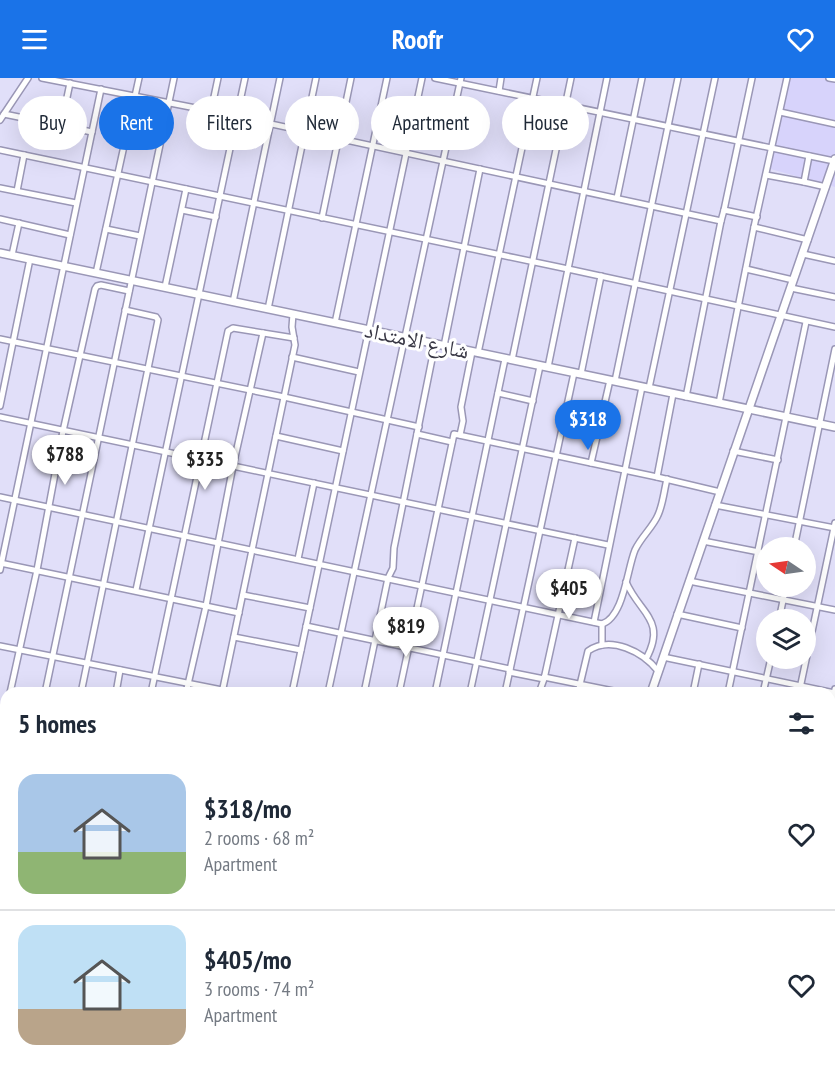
<!DOCTYPE html>
<html lang="en">
<head>
<meta charset="utf-8">
<style>
	:root { --surface:#fff; --page:#f2f2f3; --text:#1f2937; --muted:#747a83; --line:#e0e1e3; --accent:#1a73e8 }
	body { margin:0; font-family:"PT Sans Narrow","Noto Naskh Arabic",sans-serif; background:var(--page); color:var(--text); height:100vh; display:flex; flex-direction:column; font-size:22px; white-space:nowrap }
	* { box-sizing:border-box; margin:0 }
	p { font-size:20px; color:var(--muted) }
	.icon { flex:none; width:33px; height:33px; fill:none; stroke:currentColor; stroke-width:2; stroke-linecap:round; stroke-linejoin:round }
	.map { position:relative; flex:1; overflow:hidden }
	.side { position:absolute; left:0px; top:609px; width:836px; height:386px; display:flex; flex-direction:column; background:var(--surface); border-radius:18px 18px 0 0; box-shadow:0 6px 24px #0002 }
	.side>* { flex:none }
	.guide { position:absolute; left:18px; top:18px; width:800px; height:54px; display:flex; gap:12px }
	.needle { width:39px; rotate:283deg }
	.tools { position:absolute; left:756px; top:459px; display:grid; gap:12px }
	.tools a { display:grid; place-items:center; width:60px; height:60px; border-radius:50%; background:var(--surface); box-shadow:0 6px 24px #0002; font-size:30px }
	.price { position:absolute; translate:-50% -51px; padding:0 14px; border-radius:21px; background:#fff; color:#222; font-size:20px; line-height:39px; filter:drop-shadow(0 2px 3px #0008) }
	.price::after { content:''; position:absolute; left:50%; top:36px; width:18px; height:14px; margin-left:-9px; background:inherit; clip-path:polygon(0 0,100% 0,50% 100%) }
	.price.current { background:var(--accent); color:#fff }
	ul { padding:0; list-style:none }
	li { display:flex; align-items:center; gap:18px; height:150px; padding:0 18px }
	li+li { border-top:2px solid var(--line) }
	li span { display:grid; place-items:center; flex:none; width:168px; height:120px; border-radius:18px; color:#555 }
	li>.icon { margin-inline-start:auto }
	span .icon { width:72px; height:72px; fill:#fffc; stroke-width:1 }
	li b { font-size:26px }
	h2 { display:flex; justify-content:space-between; align-items:center; height:72px; padding:0 18px; font-size:26px }
	.pill { padding:0 21px; border-radius:27px; background:var(--surface); box-shadow:0 6px 24px #0002; font-size:21px; line-height:54px }
	.pill.current { background:var(--accent); color:#fff }
	header { display:flex; justify-content:space-between; align-items:center; height:78px; padding:0 18px; background:var(--accent); color:#fff; font-size:27px; font-weight:700 }
	.map>svg:first-child { display:block }
	.built { fill:#d7d3fb }
	.lines { fill:none; stroke-linecap:round; stroke-linejoin:round }
	.minor-casing { stroke:#9a97b6; stroke-width:8 }
	.tertiary-casing { stroke:#9a97b6; stroke-width:10 }
	.secondary-casing { stroke:#9a97b6; stroke-width:10 }
	.minor { stroke:#fff; stroke-width:5 }
	.tertiary { stroke:#fff; stroke-width:7 }
	.secondary { stroke:#fff; stroke-width:8 }
	.labels { text-anchor:middle; stroke-width:6; stroke-linejoin:round; paint-order:stroke }
	.street-label { font-size:22px; fill:#383744; stroke:#fff }
</style>
</head>
<body>
<header><svg class="icon" aria-label="menu" viewBox="0 0 24 24"><path d="M4 6h16M4 12h16M4 18h16"/></svg>Roofr<svg class="icon" aria-label="heart" viewBox="0 0 24 24"><path d="M12 20l-8-8c-3-5 5-10 8-4 3-6 11-1 8 4z"/></svg></header>
<div class="map">
<svg width="835" height="994" viewBox="0 0 835 994">
	<rect width="100%" height="100%" fill="#e1dff9"/>
	<path class="built" d="M783 0H835V109L767 90Z"/>
	<g class="lines">
		<defs>
			<g id="minor">
				<path d="M42 0 211 33 721 143 724 132 757 139"/>
				<path d="M435 0 834 83"/>
				<path d="M829 0 835 1"/>
				<path d="M499 13 501 0"/>
				<path d="M211 33 218 0"/>
				<path d="M780 34 835 46"/>
				<path d="M4 36 92 54"/>
				<path d="M0 42 28 0"/>
				<path d="M61 48 70 5"/>
				<path d="M0 72 568 191 607 0"/>
				<path d="M766 97 804 104 809 78"/>
				<path d="M804 104 826 109"/>
				<path d="M0 110 76 125"/>
				<path d="M17 113 24 77"/>
				<path d="M617 120 642 0"/>
				<path d="M182 132 216 139"/>
				<path d="M724 132 752 0"/>
				<path d="M322 140 351 0"/>
				<path d="M0 141 70 157"/>
				<path d="M754 149 808 162"/>
				<path d="M106 151 140 158"/>
				<path d="M803 176 835 183"/>
				<path d="M12 177 19 145"/>
				<path d="M746 191 793 202"/>
				<path d="M96 195 139 0"/>
				<path d="M165 209 186 111"/>
				<path d="M791 210 835 219"/>
				<path d="M233 224 280 0"/>
				<path d="M268 231 316 0"/>
				<path d="M335 245 387 0"/>
				<path d="M0 261 284 319 419 349"/>
				<path d="M444 268 480 91"/>
				<path d="M478 275 537 0"/>
				<path d="M292 279 359 294"/>
				<path d="M512 282 571 0"/>
				<path d="M548 289 568 191 835 249"/>
				<path d="M581 296 601 198"/>
				<path d="M615 303 678 0"/>
				<path d="M649 310 715 0"/>
				<path d="M498 315 533 323"/>
				<path d="M686 319 721 143"/>
				<path d="M719 325 754 149 787 0"/>
				<path d="M0 328 30 181"/>
				<path d="M0 339 608 467"/>
				<path d="M417 356 452 364"/>
				<path d="M460 357 463 343 461 329 472 274"/>
				<path d="M276 358 343 373"/>
				<path d="M733 373 778 382"/>
				<path d="M591 385 610 302"/>
				<path d="M657 399 673 316"/>
				<path d="M0 419 602 546C624 539 627 491 635 472 641 459 653 449 658 437 663 426 664 413 667 401"/>
				<path d="M715 427 835 450"/>
				<path d="M703 463 759 474"/>
				<path d="M794 470 835 271"/>
				<path d="M298 481 314 405"/>
				<path d="M0 485 239 535"/>
				<path d="M0 492 101 11"/>
				<path d="M689 503 835 532"/>
				<path d="M626 504C640 536 667 542 646 581"/>
				<path d="M136 512 245 0"/>
				<path d="M243 517 310 530"/>
				<path d="M677 536 742 550"/>
				<path d="M779 542 786 508"/>
				<path d="M594 544 642 309"/>
				<path d="M306 548 510 591"/>
				<path d="M234 559 301 572"/>
				<path d="M602 567V546"/>
				<path d="M0 568 237 615"/>
				<path d="M663 579 835 615"/>
				<path d="M509 594 544 601"/>
				<path d="M544 599 623 615"/>
				<path d="M10 615 37 492 63 353 95 211 97 208 101 207 129 213"/>
				<path d="M45 615 174 0"/>
				<path d="M81 615 158 242 156 239 125 232"/>
				<path d="M116 615 120 592"/>
				<path d="M151 615 228 253 233 250 294 260"/>
				<path d="M186 615 206 528 233 388 263 255"/>
				<path d="M222 615 295 267 292 249 293 236"/>
				<path d="M292 615 422 0"/>
				<path d="M328 615 461 0"/>
				<path d="M364 615 388 500 393 490 394 470 435 266"/>
				<path d="M399 615 454 356 657 399 720 414"/>
				<path d="M435 615 505 281"/>
				<path d="M470 615 540 288"/>
				<path d="M505 615 574 295"/>
				<path d="M539 615 544 601 575 460"/>
				<path d="M578 615 588 573C611 557 643 574 658 593"/>
				<path d="M693 615 699 586"/>
				<path d="M728 615 806 244"/>
				<path d="M763 615 771 580"/>
				<path d="M799 615 835 445"/>
				<path d="M830 638 835 611"/>
				<path d="M0 667 6 633"/>
				<path d="M830 693 835 695"/>
				<path d="M830 790 833 791 830 803"/>
				<path d="M833 791 835 781"/>
				<path d="M0 818 6 819"/>
				<path d="M830 822 833 839 830 859"/>
				<path d="M0 846 6 847"/>
				<path d="M0 890 6 861"/>
				<path d="M0 924 6 925"/>
				<path d="M830 976 835 950"/>
				<path d="M314 988 340 994"/>
				<path d="M444 988 469 994"/>
				<path d="M16 994 17 988"/>
				<path d="M52 994 54 988"/>
				<path d="M95 994 96 988"/>
				<path d="M137 994 138 988"/>
				<path d="M167 994 168 988"/>
				<path d="M189 994 190 988"/>
				<path d="M222 994 223 988"/>
				<path d="M257 994 258 988"/>
				<path d="M292 994 293 988"/>
				<path d="M359 994 361 988"/>
				<path d="M394 994 395 988"/>
				<path d="M421 994 422 988"/>
				<path d="M480 994 481 988"/>
				<path d="M514 994 515 988"/>
				<path d="M549 994 550 988"/>
				<path d="M582 994 583 988"/>
				<path d="M615 994 616 988"/>
				<path d="M650 994 651 988"/>
				<path d="M686 994 688 988"/>
				<path d="M723 994 724 988"/>
				<path d="M757 994 758 988"/>
				<path d="M793 994 794 988"/>
				<path d="M826 994 827 988"/>
			</g>
			<g id="tertiary">
				<path d="M0 175 835 349"/>
				<path d="M651 615 835 81"/>
			</g>
			<g id="secondary">
				<path d="M0 722 6 723"/>
				<path d="M830 890 835 891"/>
				<path d="M830 896 835 897"/>
			</g>
		</defs>
		<use href="#minor" class="minor-casing"/>
		<use href="#tertiary" class="tertiary-casing"/>
		<use href="#secondary" class="secondary-casing"/>
		<use href="#minor" class="minor"/>
		<use href="#tertiary" class="tertiary"/>
		<use href="#secondary" class="secondary"/>
	</g>
	<g class="labels">
		<g class="street-label">
			<text transform="translate(417 262) rotate(12)" y="8">شارع الامتداد</text>
		</g>
	</g>
</svg>
<div class="tools">
<a><svg class="needle" viewBox="-14 -14 28 28"><path d="M0-13l5 13h-10z" fill="#e53935"/><path d="M0 13l5-13h-10z" fill="#747a83"/></svg></a>
<a><svg class="icon" aria-label="layers" viewBox="0 0 24 24"><path d="M12 4l9 5-9 5-9-5zM3 14l9 5 9-5"/></svg></a>
</div>
<b class="price current" style="left:588px;top:373px">$318</b>
<b class="price" style="left:65px;top:408px">$788</b>
<b class="price" style="left:205px;top:413px">$335</b>
<b class="price" style="left:569px;top:542px">$405</b>
<b class="price" style="left:406px;top:580px">$819</b>
<div class="guide">
<a class="pill">Buy</a>
<a class="pill current">Rent</a>
<a class="pill">Filters</a>
<a class="pill">New</a>
<a class="pill">Apartment</a>
<a class="pill">House</a>
</div>
<section class="side">
<h2>5 homes<svg class="icon" aria-label="filters" viewBox="0 0 24 24"><path d="M4 7h16M4 17h16"/><circle cx="9" cy="7" r="2"/><circle cx="15" cy="17" r="2"/></svg></h2>
<ul>
<li><span style="background:linear-gradient(#a9c7e8 65%,#8fb573 0)"><svg class="icon" aria-label="home" viewBox="0 0 24 24"><path d="M3 11l9-7 9 7M6 9v11h12V9"/></svg></span><div><b>$318/mo</b><p>2 rooms · 68 m²</p><p>Apartment</p></div><svg class="icon" aria-label="heart" viewBox="0 0 24 24"><path d="M12 20l-8-8c-3-5 5-10 8-4 3-6 11-1 8 4z"/></svg></li>
<li><span style="background:linear-gradient(#bfe0f5 70%,#b9a48a 0)"><svg class="icon" aria-label="home" viewBox="0 0 24 24"><path d="M3 11l9-7 9 7M6 9v11h12V9"/></svg></span><div><b>$405/mo</b><p>3 rooms · 74 m²</p><p>Apartment</p></div><svg class="icon" aria-label="heart" viewBox="0 0 24 24"><path d="M12 20l-8-8c-3-5 5-10 8-4 3-6 11-1 8 4z"/></svg></li>
</ul>
</section>
</div>
</body>
</html>
